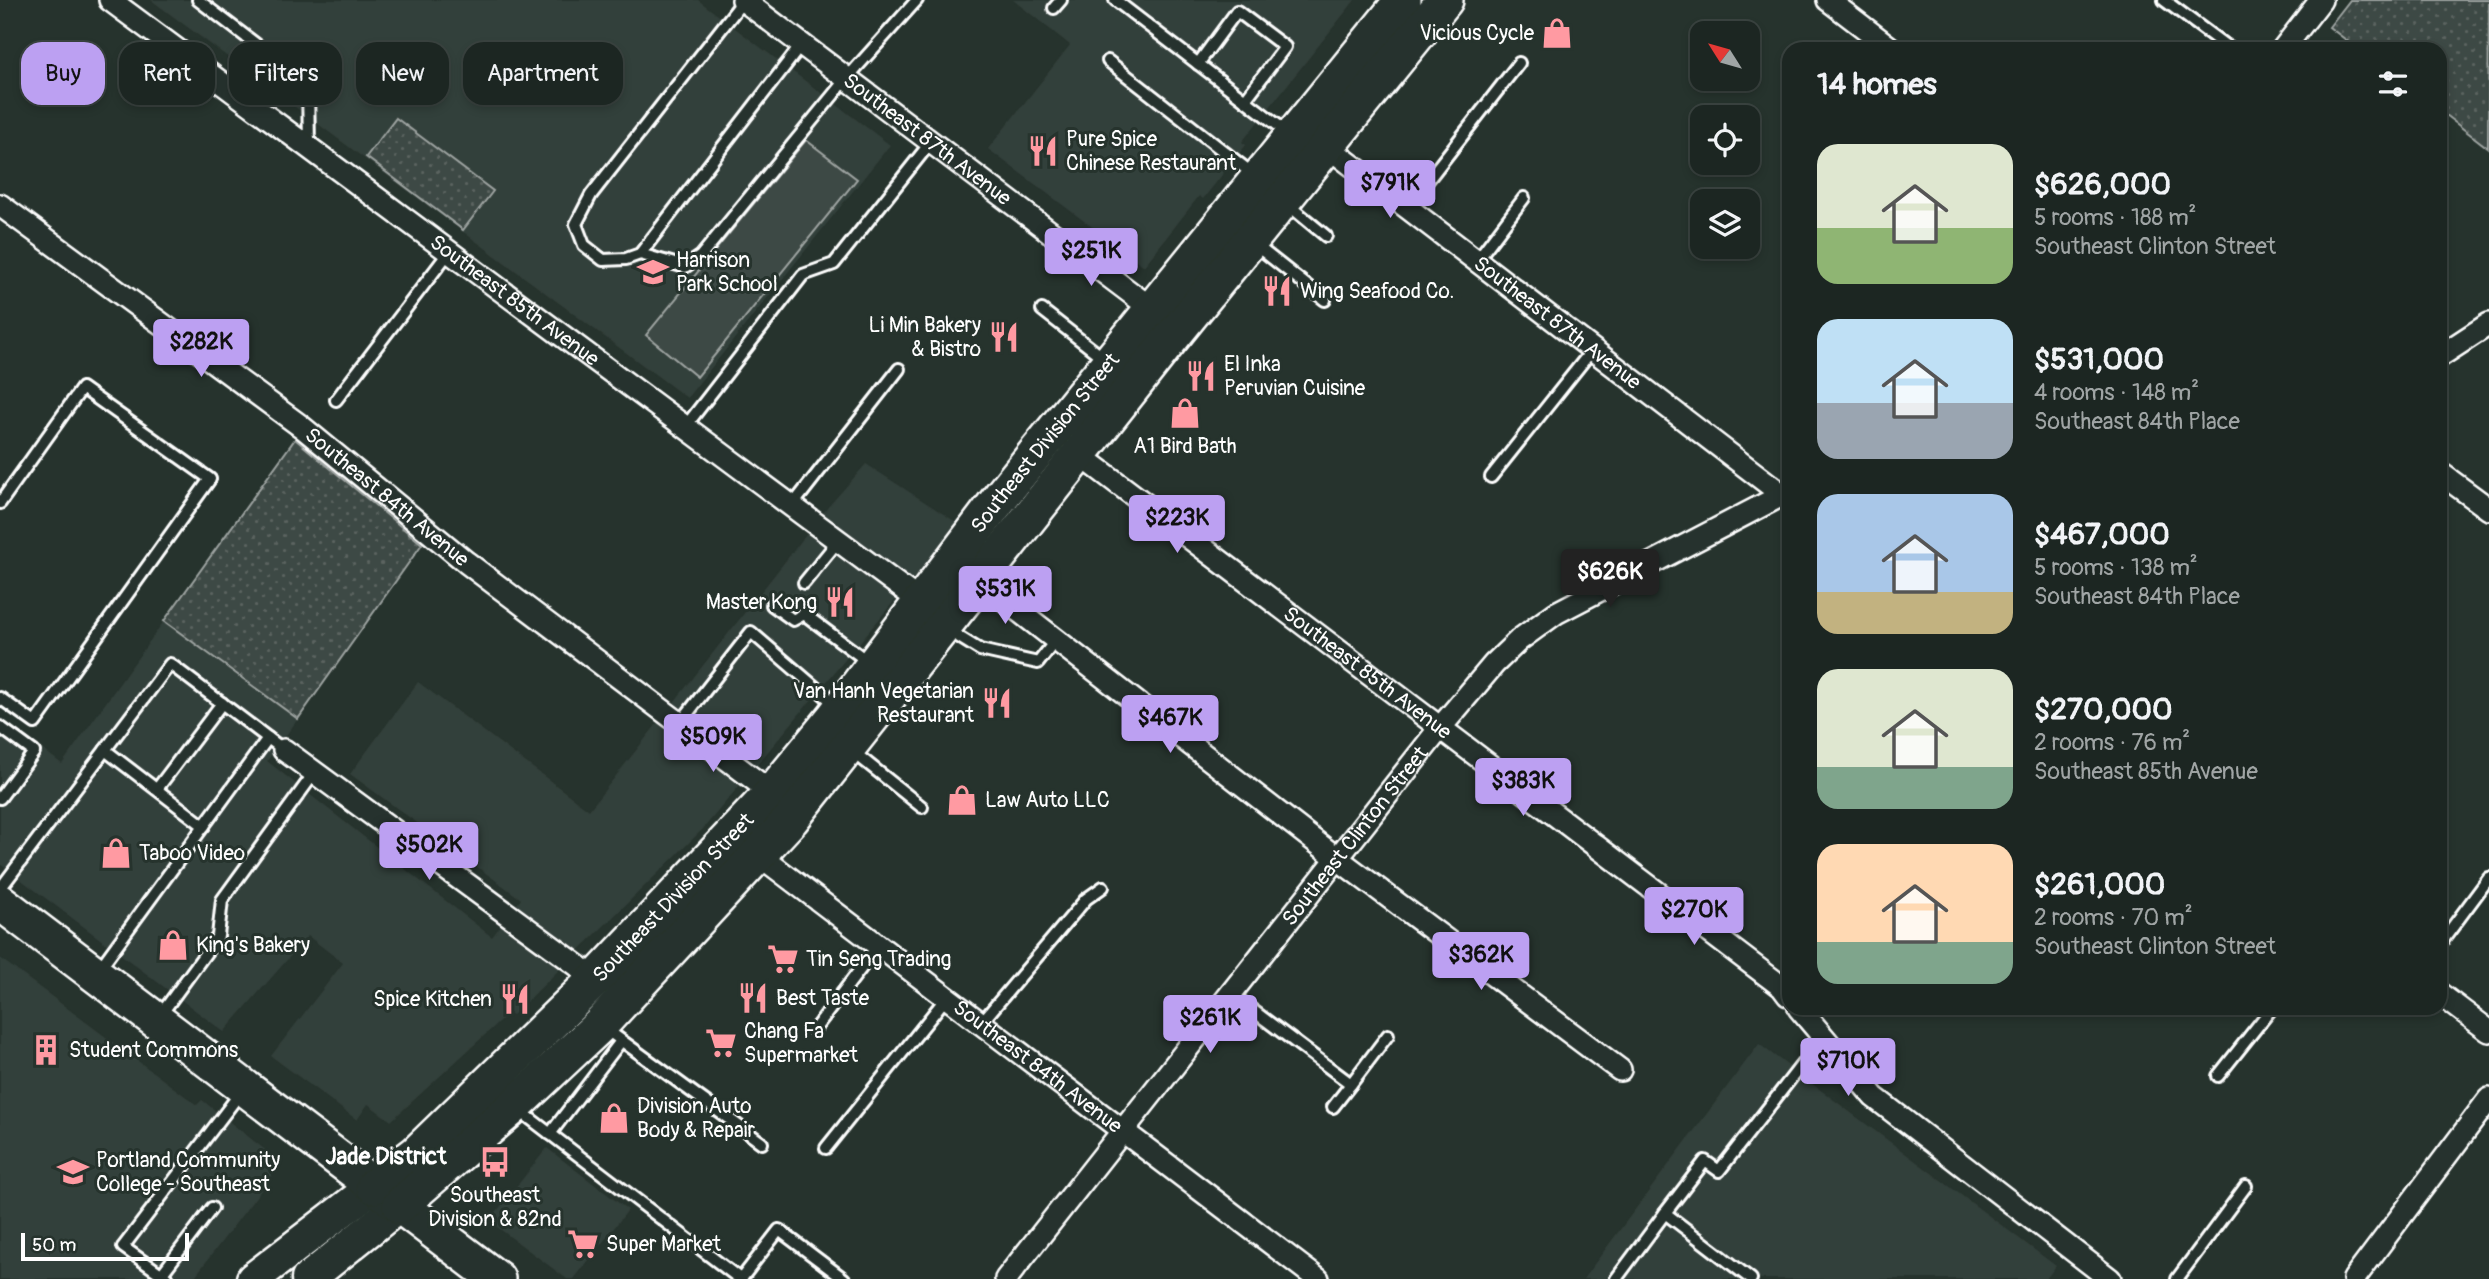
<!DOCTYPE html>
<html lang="en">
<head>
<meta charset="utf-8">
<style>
	:root { --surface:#1c2622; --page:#29322f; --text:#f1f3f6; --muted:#a0a5a5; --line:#3a4340; --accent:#bca0f2 }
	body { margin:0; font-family:Pangolin,sans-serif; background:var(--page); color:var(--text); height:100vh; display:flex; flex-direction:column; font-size:26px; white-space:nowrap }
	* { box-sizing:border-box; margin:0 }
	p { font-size:23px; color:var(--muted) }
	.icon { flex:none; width:38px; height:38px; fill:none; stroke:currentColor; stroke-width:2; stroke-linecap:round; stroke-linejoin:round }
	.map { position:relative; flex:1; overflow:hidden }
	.sheet { position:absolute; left:1782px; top:42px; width:665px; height:973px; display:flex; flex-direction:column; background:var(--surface); border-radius:21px; box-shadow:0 4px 10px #0003,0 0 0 2px var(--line) }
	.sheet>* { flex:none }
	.banner { position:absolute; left:21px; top:42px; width:665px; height:63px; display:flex; gap:14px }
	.needle { width:46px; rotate:307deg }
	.tools { position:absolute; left:1690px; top:21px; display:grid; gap:14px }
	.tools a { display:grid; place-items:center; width:70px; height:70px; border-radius:14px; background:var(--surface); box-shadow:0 4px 10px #0003,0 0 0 2px var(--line); font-size:35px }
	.scale { position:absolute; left:21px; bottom:18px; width:168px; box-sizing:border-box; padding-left:7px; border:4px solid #fff; border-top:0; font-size:19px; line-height:24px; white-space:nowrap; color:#fff; -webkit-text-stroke:5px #26332d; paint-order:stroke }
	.price { position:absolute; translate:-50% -60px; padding:0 16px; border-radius:7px; background:var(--accent); color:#111; font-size:23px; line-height:46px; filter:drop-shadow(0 2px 4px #0008) }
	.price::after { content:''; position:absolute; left:50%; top:42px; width:21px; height:16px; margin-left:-10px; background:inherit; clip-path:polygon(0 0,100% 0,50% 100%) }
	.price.selected { background:#222; color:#fff }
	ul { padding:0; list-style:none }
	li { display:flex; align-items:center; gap:21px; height:175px; padding:0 35px }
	li span { display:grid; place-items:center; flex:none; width:196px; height:140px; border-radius:21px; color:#555 }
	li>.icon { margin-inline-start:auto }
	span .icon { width:84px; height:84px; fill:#fffc; stroke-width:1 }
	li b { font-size:30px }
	h2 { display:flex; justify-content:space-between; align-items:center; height:84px; padding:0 35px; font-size:30px }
	.chip { padding:0 24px; border-radius:21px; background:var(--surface); box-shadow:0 4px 10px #0003,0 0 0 2px var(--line); font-size:24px; line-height:63px }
	.chip.selected { background:var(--accent); color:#111 }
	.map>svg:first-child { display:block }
	.built { fill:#333f3a }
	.grass { fill:url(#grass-dots); stroke:#9ea4a2; stroke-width:2 }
	.garden { fill:#3e4944; stroke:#9ea4a2; stroke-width:2 }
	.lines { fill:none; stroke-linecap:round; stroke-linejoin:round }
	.lane-casing { stroke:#fff; stroke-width:16 }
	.street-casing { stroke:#fff; stroke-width:26 }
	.secondary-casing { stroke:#fff; stroke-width:37 }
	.primary-casing { stroke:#fff; stroke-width:40 }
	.lane { stroke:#26332d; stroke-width:10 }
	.street { stroke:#26332d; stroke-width:21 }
	.secondary { stroke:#26332d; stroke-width:32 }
	.primary { stroke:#26332d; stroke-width:35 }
	.labels { text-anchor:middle; stroke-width:6; stroke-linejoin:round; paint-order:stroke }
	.poi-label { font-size:21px; fill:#fff; stroke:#26332d; text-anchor:start }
	.street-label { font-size:21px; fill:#fff; stroke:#26332d }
	.neighbourhood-label { font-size:23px; font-weight:bold; fill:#fff; stroke:#26332d }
</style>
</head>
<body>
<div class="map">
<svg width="2489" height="1279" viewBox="0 0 2489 1279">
	<defs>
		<pattern id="grass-dots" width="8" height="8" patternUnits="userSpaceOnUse" patternTransform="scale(1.75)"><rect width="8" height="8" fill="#3e4944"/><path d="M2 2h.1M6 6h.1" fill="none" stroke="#5b6460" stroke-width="1.8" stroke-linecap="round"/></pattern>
	</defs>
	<rect width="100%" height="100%" fill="#26332d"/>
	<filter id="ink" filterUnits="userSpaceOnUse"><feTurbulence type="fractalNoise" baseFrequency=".0143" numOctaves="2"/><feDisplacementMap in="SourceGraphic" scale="14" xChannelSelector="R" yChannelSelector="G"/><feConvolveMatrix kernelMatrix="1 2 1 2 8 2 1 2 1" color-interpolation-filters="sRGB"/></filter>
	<g filter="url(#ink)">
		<g class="built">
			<path d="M151 0H698L890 145 687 398Z"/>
			<path d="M1013 0H1355L1242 142 1246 145 1203 199 1199 196 1144 266 988 149 1070 45Z"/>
			<path d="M866 464 959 524 703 829 513 1015 509 1013 391 1121 368 1104 357 1120 271 1056 343 963 308 936 224 1032 0 864V717L62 764 164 621 298 719 267 761 492 937 521 899 350 774 418 682 589 810 828 507Z"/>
			<path d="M0 958 197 1105 202 1100 273 1156 275 1167 271 1177 193 1279H0Z"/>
			<path d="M1759 1044 2056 1266 2046 1279H1583Z"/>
			<path d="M547 1148 628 1210 574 1279H567L489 1221Z"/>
		</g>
		<g class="grass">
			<path d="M2350 0H2489L2488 148 2440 111V49H2358L2329 27Z"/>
			<path d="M396 118 493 191 463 230 366 157Z"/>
			<path d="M295 439 422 544 298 719 164 621Z"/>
		</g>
		<path class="garden" d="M806 140 857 179 697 377 646 335Z"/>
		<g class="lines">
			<defs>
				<g id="lane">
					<path d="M198 0 308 84 309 148"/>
					<path d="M1115 0 1288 133"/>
					<path d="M2164 0 2230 49"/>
					<path d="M743 1 591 195 576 224 584 245 603 260 626 259 640 254 802 44"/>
					<path d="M1054 8 1061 0"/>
					<path d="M1108 61 1254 175"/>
					<path d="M1198 64 1237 11 1285 47 1245 100"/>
					<path d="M1286 203 1326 236"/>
					<path d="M1407 207 1519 63"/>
					<path d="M1253 243 1325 300"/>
					<path d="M640 254 685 267 701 256 847 78 917 0"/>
					<path d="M1477 260 1524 198"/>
					<path d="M1042 310 1106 360"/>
					<path d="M336 400 449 252"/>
					<path d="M685 427 803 275 834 264 931 142"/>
					<path d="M1491 477 1593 349"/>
					<path d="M0 503 82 388 210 479 35 723 0 698"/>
					<path d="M792 506 899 369"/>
					<path d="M804 583 838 541"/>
					<path d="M772 605 793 620 804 614 871 664"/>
					<path d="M946 629 980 650 1038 663 1056 640"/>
					<path d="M680 723 751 632 836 705"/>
					<path d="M0 727 34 752 0 798"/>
					<path d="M105 750 204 826"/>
					<path d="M851 750 922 807"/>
					<path d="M157 789 222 703"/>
					<path d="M0 889 170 664 268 738"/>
					<path d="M2440 944 2489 878"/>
					<path d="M97 972 268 738 284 750"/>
					<path d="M1231 994 1351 1084 1388 1035"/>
					<path d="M159 1017 218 936 222 900 315 772"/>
					<path d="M981 1023 1086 899 1103 887"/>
					<path d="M603 1027 762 1143"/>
					<path d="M814 1030 878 946"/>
					<path d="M2218 1076 2272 1008"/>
					<path d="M1333 1107 1351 1084"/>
					<path d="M519 1110 740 1279"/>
					<path d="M550 1134 621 1041"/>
					<path d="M826 1148 946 998"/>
					<path d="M1665 1213 1705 1161 1719 1171 1824 1036"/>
					<path d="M161 1275 212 1208"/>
					<path d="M168 1279 123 1247 241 1092"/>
					<path d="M741 1279 779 1230 844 1279"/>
					<path d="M1616 1279 1665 1213 1751 1279"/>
					<path d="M2177 1279 2246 1186"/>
				</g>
				<g id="street">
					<path id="s1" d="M110 0 921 602"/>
					<path id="s2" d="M743 0 1160 315"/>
					<path d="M1828 0 1892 49"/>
					<path d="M2283 49 2321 0"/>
					<path id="s3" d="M1328 147 1788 499"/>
					<path id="s4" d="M0 205 302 427 466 562 772 793"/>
					<path d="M2440 356 2489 324"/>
					<path id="s5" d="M1079 454 1782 987 1788 995"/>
					<path d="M2440 473 2489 509"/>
					<path d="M979 580 1338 859 1620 1070"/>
					<path d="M284 750 596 979"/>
					<path id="s6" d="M759 855 1318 1279"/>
					<path d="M2440 994 2489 1031"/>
					<path d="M1799 1008 1874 1097 2110 1279"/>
					<path id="s7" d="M1006 1279 1440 728 1494 664 1519 640 1556 613 1788 492"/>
					<path d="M2354 1279 2489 1099"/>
				</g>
				<g id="secondary">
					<path d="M253 1279 374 1186"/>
					<path d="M308 1279 400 1205"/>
				</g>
				<g id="primary">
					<path d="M0 902 497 1279"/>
					<path id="s8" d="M374 1186 416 1154 596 979 772 793 833 719 1002 495 1403 0"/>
					<path d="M400 1205 514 1106 600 1025 791 819 1164 347 1445 0"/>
				</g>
			</defs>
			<use href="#lane" class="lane-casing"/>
			<use href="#street" class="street-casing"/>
			<use href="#secondary" class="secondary-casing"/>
			<use href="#primary" class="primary-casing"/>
			<use href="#lane" class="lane"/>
			<use href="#street" class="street"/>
			<use href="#secondary" class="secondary"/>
			<use href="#primary" class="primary"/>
		</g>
	</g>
	<defs>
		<symbol id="shop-bare" viewBox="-9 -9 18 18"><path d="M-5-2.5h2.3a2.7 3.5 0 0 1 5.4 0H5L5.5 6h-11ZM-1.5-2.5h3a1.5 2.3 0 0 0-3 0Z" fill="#ff9aa2" stroke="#26332d" stroke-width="2.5" paint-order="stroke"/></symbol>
		<symbol id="restaurant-bare" viewBox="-9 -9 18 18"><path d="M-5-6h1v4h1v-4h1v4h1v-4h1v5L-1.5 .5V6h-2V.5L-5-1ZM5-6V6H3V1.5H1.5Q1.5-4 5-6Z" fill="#ff9aa2" stroke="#26332d" stroke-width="2.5" paint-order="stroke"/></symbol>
		<symbol id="school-bare" viewBox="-9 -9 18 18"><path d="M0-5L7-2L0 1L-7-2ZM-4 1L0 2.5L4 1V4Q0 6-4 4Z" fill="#ff9aa2" stroke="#26332d" stroke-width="2.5" paint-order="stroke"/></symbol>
		<symbol id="supermarket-bare" viewBox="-9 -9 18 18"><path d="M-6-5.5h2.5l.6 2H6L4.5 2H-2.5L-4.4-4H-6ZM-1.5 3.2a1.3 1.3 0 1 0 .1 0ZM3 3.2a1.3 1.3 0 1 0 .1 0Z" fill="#ff9aa2" stroke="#26332d" stroke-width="2.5" paint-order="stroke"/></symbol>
		<symbol id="building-bare" viewBox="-9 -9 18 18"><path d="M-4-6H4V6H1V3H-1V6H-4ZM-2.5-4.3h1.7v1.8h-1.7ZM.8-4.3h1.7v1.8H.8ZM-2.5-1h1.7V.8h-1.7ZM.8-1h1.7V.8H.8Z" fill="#ff9aa2" stroke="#26332d" stroke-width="2.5" paint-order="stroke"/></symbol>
		<symbol id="bus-bare" viewBox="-9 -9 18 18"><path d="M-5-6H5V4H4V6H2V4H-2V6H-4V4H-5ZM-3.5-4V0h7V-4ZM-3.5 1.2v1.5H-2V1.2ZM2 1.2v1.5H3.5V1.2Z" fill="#ff9aa2" stroke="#26332d" stroke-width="2.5" paint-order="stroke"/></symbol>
		<symbol id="university-bare" viewBox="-9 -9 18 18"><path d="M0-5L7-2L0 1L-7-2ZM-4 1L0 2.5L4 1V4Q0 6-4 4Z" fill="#ff9aa2" stroke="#26332d" stroke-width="2.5" paint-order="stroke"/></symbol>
	</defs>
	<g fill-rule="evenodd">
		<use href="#shop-bare" x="1535" y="11" width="44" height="44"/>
		<use href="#restaurant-bare" x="1021" y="129" width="44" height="44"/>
		<use href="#school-bare" x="631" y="250" width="44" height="44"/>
		<use href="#restaurant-bare" x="1255" y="269" width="44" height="44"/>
		<use href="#restaurant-bare" x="982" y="315" width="44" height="44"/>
		<use href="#restaurant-bare" x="1179" y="354" width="44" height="44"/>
		<use href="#shop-bare" x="1163" y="391" width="44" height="44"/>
		<use href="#restaurant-bare" x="818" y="580" width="44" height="44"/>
		<use href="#restaurant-bare" x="975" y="681" width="44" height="44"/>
		<use href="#shop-bare" x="940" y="778" width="44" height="44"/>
		<use href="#shop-bare" x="94" y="831" width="44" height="44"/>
		<use href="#shop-bare" x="151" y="923" width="44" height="44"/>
		<use href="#supermarket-bare" x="761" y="937" width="44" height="44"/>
		<use href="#restaurant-bare" x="731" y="976" width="44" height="44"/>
		<use href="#restaurant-bare" x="493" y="977" width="44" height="44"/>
		<use href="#supermarket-bare" x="699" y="1021" width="44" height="44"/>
		<use href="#building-bare" x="24" y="1028" width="44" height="44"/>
		<use href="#shop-bare" x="592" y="1096" width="44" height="44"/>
		<use href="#bus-bare" x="473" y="1140" width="44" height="44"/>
		<use href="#university-bare" x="51" y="1150" width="44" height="44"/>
		<use href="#supermarket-bare" x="561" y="1222" width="44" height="44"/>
	</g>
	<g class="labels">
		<g class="poi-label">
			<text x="1534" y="40" text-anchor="end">Vicious Cycle</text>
			<text x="1066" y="146">Pure Spice<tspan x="1066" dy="24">Chinese Restaurant</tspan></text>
			<text x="676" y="267">Harrison<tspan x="676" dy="24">Park School</tspan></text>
			<text x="1300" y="298">Wing Seafood Co.</text>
			<text x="981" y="332" text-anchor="end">Li Min Bakery<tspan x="981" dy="24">&amp; Bistro</tspan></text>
			<text x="1224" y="371">El Inka<tspan x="1224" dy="24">Peruvian Cuisine</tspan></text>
			<text x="1185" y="453" text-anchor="middle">A1 Bird Bath</text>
			<text x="817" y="609" text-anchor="end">Master Kong</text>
			<text x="974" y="698" text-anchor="end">Van Hanh Vegetarian<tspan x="974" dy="24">Restaurant</tspan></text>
			<text x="985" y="807">Law Auto LLC</text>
			<text x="139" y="860">Taboo Video</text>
			<text x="196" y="952">King's Bakery</text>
			<text x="806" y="966">Tin Seng Trading</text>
			<text x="776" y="1005">Best Taste</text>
			<text x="492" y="1006" text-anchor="end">Spice Kitchen</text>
			<text x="744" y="1038">Chang Fa<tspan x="744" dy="24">Supermarket</tspan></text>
			<text x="69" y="1057">Student Commons</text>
			<text x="637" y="1113">Division Auto<tspan x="637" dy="24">Body &amp; Repair</tspan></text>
			<text x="96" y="1167">Portland Community<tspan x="96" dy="24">College - Southeast</tspan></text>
			<text x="495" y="1202" text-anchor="middle">Southeast<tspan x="495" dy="24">Division &amp; 82nd</tspan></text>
			<text x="606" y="1251">Super Market</text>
		</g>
		<g class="street-label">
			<text dy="7" stroke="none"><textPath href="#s2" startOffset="231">Southeast 87th Avenue</textPath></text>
			<text dy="7" stroke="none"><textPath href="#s1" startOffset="504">Southeast 85th Avenue</textPath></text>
			<text dy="7" stroke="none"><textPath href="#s3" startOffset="289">Southeast 87th Avenue</textPath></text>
			<text dy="7" stroke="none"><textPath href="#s8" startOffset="1004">Southeast Division Street</textPath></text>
			<text dy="7" stroke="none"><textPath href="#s4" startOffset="485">Southeast 84th Avenue</textPath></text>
			<text dy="7" stroke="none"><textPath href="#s5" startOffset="362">Southeast 85th Avenue</textPath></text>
			<text dy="7" stroke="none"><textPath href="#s7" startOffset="564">Southeast Clinton Street</textPath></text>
			<text dy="7" stroke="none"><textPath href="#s8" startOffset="416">Southeast Division Street</textPath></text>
			<text dy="7" stroke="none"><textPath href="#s6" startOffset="350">Southeast 84th Avenue</textPath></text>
		</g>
		<g class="neighbourhood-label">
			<text x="386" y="1164">Jade District</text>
		</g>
	</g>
</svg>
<div class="tools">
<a><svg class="needle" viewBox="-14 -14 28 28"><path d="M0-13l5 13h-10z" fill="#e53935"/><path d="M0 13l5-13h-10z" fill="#a0a5a5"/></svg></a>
<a><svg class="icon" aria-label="locate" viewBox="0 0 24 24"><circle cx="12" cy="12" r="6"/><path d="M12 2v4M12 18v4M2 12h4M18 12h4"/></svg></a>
<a><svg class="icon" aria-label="layers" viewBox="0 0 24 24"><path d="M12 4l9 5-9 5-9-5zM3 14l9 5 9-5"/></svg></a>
</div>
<div class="scale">50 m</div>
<b class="price" style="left:1390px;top:220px">$791K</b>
<b class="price" style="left:1091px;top:288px">$251K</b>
<b class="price" style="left:201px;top:379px">$282K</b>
<b class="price" style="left:1177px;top:555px">$223K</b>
<b class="price selected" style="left:1610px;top:609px">$626K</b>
<b class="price" style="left:1005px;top:626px">$531K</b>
<b class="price" style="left:1170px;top:755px">$467K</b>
<b class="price" style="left:713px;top:774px">$509K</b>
<b class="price" style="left:1523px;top:818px">$383K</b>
<b class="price" style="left:429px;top:882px">$502K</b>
<b class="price" style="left:1694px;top:947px">$270K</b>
<b class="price" style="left:1481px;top:992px">$362K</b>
<b class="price" style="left:1210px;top:1055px">$261K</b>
<b class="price" style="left:1848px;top:1098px">$710K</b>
<div class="banner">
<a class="chip selected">Buy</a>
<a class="chip">Rent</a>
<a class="chip">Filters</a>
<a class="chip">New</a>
<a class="chip">Apartment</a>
</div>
<section class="sheet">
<h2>14 homes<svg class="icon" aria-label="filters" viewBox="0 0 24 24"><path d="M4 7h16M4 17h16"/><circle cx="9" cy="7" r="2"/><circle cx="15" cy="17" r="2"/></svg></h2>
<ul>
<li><span style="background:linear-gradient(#dfe7d0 60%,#8fb573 0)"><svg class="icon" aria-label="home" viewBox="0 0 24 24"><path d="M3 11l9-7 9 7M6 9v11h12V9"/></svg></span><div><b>$626,000</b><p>5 rooms · 188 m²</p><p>Southeast Clinton Street</p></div></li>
<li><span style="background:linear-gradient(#bfe0f5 60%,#9aa5b1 0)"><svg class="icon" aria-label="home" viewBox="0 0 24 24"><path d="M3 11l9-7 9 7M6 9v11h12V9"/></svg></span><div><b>$531,000</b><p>4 rooms · 148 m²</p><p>Southeast 84th Place</p></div></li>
<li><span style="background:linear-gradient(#a9c7e8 70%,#c2b280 0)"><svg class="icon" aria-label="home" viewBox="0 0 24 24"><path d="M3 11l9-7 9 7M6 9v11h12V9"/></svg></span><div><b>$467,000</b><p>5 rooms · 138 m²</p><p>Southeast 84th Place</p></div></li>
<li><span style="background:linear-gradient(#dfe7d0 70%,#7fa58c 0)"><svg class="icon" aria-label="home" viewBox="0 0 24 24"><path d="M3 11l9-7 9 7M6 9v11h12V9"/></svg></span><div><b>$270,000</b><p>2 rooms · 76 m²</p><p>Southeast 85th Avenue</p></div></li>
<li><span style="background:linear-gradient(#ffd9b3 70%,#7fa58c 0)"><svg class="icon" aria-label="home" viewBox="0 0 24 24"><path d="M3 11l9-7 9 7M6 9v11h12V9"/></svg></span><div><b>$261,000</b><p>2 rooms · 70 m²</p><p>Southeast Clinton Street</p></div></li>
</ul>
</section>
</div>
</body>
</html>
